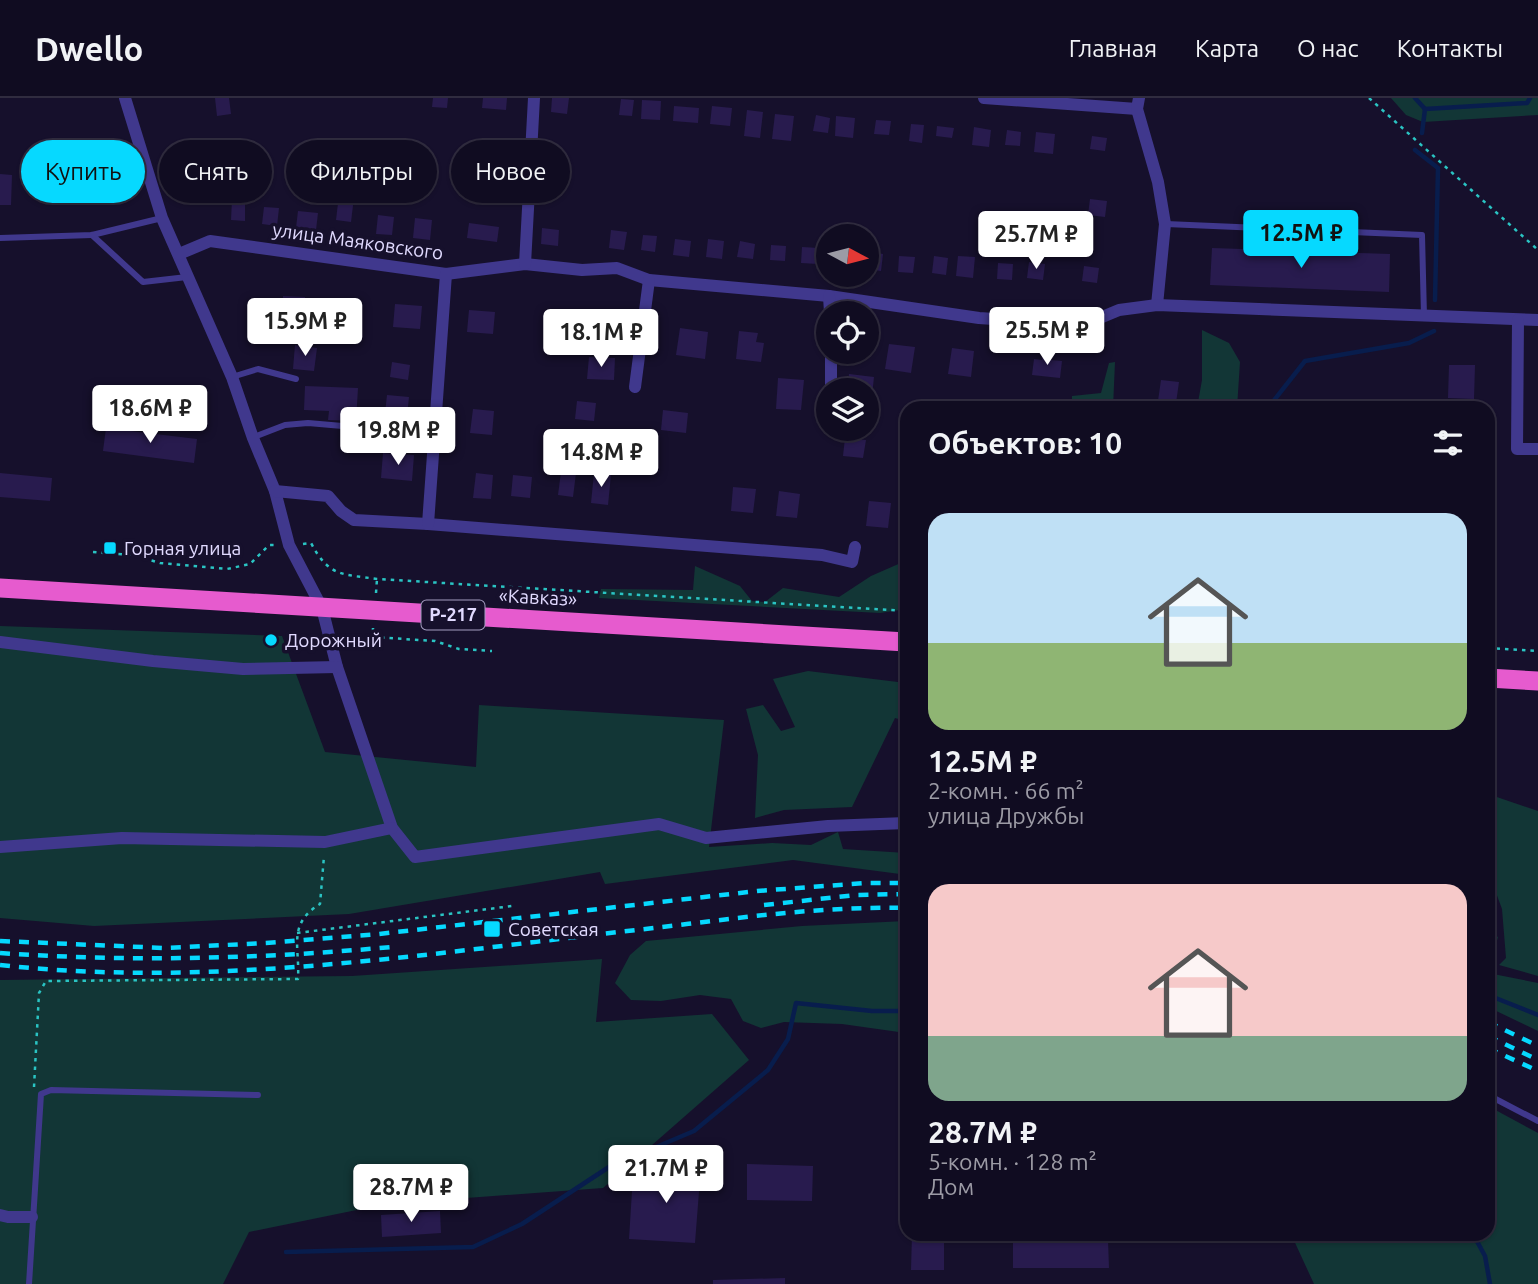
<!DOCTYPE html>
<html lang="ru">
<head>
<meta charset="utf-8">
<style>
	:root { --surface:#100c21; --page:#1e1a2e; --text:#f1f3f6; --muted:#9c9ba5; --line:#302c3f; --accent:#06d9ff }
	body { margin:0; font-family:Ubuntu,sans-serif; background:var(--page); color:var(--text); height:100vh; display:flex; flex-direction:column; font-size:26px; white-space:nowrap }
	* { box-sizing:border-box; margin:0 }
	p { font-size:23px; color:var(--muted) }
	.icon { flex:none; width:38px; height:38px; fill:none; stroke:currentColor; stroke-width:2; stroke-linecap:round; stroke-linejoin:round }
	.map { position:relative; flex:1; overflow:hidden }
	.drawer { position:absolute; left:900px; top:303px; width:595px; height:840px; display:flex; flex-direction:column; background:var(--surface); border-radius:21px; box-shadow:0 2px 5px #0004,0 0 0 2px var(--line) }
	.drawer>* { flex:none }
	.guide { position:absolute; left:21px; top:42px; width:665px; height:63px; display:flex; gap:14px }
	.needle { width:46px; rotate:97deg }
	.tools { position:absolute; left:816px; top:126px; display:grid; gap:14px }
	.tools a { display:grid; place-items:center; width:63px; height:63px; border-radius:50%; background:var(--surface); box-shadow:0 2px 5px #0004,0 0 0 2px var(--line); font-size:35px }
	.price { position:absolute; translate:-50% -60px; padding:0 16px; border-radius:7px; background:#fff; color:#222; font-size:23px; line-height:46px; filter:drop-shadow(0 2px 4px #0008) }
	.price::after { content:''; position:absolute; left:50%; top:42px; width:21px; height:16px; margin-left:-10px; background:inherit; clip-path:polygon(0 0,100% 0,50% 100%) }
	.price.on { background:var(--accent); color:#111 }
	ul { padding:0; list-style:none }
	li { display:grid; align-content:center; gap:14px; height:371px; padding:0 28px }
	li span { display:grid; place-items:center; height:217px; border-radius:21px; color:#555 }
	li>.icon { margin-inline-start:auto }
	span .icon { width:126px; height:126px; fill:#fffc; stroke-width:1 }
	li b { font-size:30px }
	h2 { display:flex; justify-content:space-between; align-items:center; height:84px; padding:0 28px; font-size:30px }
	.chip { padding:0 24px; border-radius:32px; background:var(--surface); box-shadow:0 2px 5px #0004,0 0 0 2px var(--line); font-size:24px; line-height:63px }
	.chip.on { background:var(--accent); color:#111 }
	header { display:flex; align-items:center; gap:42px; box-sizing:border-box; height:98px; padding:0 35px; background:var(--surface); border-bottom:2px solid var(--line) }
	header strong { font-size:33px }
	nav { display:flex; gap:38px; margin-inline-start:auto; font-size:24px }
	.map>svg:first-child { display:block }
	.green { fill:#123636 }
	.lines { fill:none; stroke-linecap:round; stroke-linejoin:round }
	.stream { stroke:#081d4d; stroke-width:4.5 }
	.building { fill:#281b4e }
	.path { stroke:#2ac4c3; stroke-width:2.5; stroke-dasharray:3.5 5; stroke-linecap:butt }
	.service { stroke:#40388d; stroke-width:6 }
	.minor { stroke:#40388d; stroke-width:12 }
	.trunk { stroke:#e65bce; stroke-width:19 }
	.rail { stroke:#06d9ff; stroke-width:4.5; stroke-dasharray:10 9; stroke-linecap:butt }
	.poi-dot { fill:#06d9ff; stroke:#16102c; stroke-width:2.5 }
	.labels { text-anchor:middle; stroke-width:7; stroke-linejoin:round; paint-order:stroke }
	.shield { fill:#16102c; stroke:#a49dc0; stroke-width:2 }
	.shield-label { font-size:18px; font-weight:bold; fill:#e1daff }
	.street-label { font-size:19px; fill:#e1daff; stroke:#16102c }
	.poi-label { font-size:19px; fill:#e1daff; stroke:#16102c; text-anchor:start }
</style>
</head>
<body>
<header>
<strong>Dwello</strong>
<nav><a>Главная</a><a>Карта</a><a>О нас</a><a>Контакты</a></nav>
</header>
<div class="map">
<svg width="1538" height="1186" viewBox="0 0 1538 1186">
	<rect width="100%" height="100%" fill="#16102c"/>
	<g class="green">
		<path d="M1391 0H1538V17L1423 24 1406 17Z"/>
		<path d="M1202 232 1229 245 1240 264 1237 310H1197L1202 282Z"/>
		<path d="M1115 264 1113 310H1072V298L1101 295 1109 265Z"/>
		<path d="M906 450V511L880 515 599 500 601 491 693 492 695 468 740 488 752 503 765 504 783 490 839 499 871 478 903 464Z"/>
		<path d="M0 528 282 538 325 654 476 669 479 607 724 622 709 749 772 745 811 747 838 734 843 751 906 755V769L900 776 793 762 605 786 600 774 349 816 94 828 0 820Z"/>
		<path d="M808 573 906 585V623L895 620 852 709 784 712 755 720 758 657 746 611 763 607 781 633 795 629 773 581Z"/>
		<path d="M1488 696 1538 713V878L1499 867 1506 860 1502 811 1488 773Z"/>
		<path d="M906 823V935L842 926 784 924 761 930 743 923 731 901 700 897 661 903 631 902 615 885 630 857 646 843 802 828Z"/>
		<path d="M1488 833 1498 839 1488 875 1538 885V933L1488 909Z"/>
		<path d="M602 861 596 924 712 916 749 962 603 1090 386 1106 249 1134 223 1186H0V882L352 878Z"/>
		<path d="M1488 1008 1538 1035V1186H1314L1291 1136H1488Z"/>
	</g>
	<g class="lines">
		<g class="stream">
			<path d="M1415 0 1425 11"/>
			<path d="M1422 35 1425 11 1527 5 1530 0"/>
			<path d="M1415 52 1438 70 1435 202"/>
			<path d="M1268 310 1305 263 1409 245 1434 233"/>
			<path d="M1488 897 1538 917"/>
			<path d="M1473 1136 1485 1158 1490 1186"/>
			<path d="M286 1154 473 1149 522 1126 609 1069 694 1033 768 972 788 941 796 905 872 913H906"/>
		</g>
	</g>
	<g class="building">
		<path d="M215 0H229L231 16 217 18Z"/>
		<path d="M433 0H448L447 10 432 9Z"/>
		<path d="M483 0H507L506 12 482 10Z"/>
		<path d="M552 0H569L567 16 551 14Z"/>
		<path d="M621 1 634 2 632 18 619 17Z"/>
		<path d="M642 2 661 3 660 22 641 21Z"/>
		<path d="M674 8 699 10 698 25 673 23Z"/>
		<path d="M712 8 732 10 730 28 710 26Z"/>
		<path d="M747 12 763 14 760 40 744 38Z"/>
		<path d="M775 16 794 18 791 43 772 41Z"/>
		<path d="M816 17 830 20 828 35 813 33Z"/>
		<path d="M836 18 855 20 853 40 835 38Z"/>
		<path d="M876 22 891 23 889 37 874 36Z"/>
		<path d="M911 26 924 27 922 45 909 43Z"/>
		<path d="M937 28 954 30 952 40 936 38Z"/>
		<path d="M974 29 991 32 989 49 972 47Z"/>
		<path d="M1007 32 1021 34 1020 48 1005 47Z"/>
		<path d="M1036 34 1055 36 1053 56 1034 54Z"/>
		<path d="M1092 38 1107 40 1105 53 1090 51Z"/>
		<path d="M547 56 568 57 566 72 546 70Z"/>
		<path d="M489 60 501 61 500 81 487 80Z"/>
		<path d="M0 76 12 77 11 107H0Z"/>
		<path d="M339 97 354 99 351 124 336 122Z"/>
		<path d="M232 101 245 102V123L231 122Z"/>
		<path d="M1090 101 1107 103 1105 119 1088 117Z"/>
		<path d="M264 109 279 110 277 128 262 126Z"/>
		<path d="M298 113 318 115 316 132 296 130Z"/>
		<path d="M378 117 394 119 392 137 376 136Z"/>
		<path d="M415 120 432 122 430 142 413 140Z"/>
		<path d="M469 125 499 129 497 144 467 140Z"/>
		<path d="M542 130 559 132 558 148 541 146Z"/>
		<path d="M611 132 627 134 624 152 609 150Z"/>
		<path d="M643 137 657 138 655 154 641 152Z"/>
		<path d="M675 141 691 143 689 159 673 157Z"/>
		<path d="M708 141 724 143 722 161 706 159Z"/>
		<path d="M740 143 755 146 753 161 737 159Z"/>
		<path d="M771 147 786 148 785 163 770 162Z"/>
		<path d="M802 149 819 150 818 166 801 165Z"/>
		<path d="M1212 150 1390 156 1389 194 1210 187Z"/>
		<path d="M871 154 883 156 881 173 868 171Z"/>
		<path d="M899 158 915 159 913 175 898 174Z"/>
		<path d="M934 158 948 160 946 177 932 175Z"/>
		<path d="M958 158 975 159 973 180 956 178Z"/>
		<path d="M1029 164 1045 166 1043 182 1027 180Z"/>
		<path d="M998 165 1013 166 1012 182 997 181Z"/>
		<path d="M1084 168 1099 170 1097 185 1082 183Z"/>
		<path d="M283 198 305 199 303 221 282 219Z"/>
		<path d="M395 206 422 208 420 231 393 229Z"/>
		<path d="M469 212 495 214 493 236 467 234Z"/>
		<path d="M559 218 583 221 581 241 556 238Z"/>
		<path d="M680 230 708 234 705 261 676 257Z"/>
		<path d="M739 233 758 235 756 244 764 245 761 264 736 261Z"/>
		<path d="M889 246 915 249 911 275 885 271Z"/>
		<path d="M295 247 317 250 314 273 293 271Z"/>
		<path d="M952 250 974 253 971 279 948 276Z"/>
		<path d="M1043 255H1051V262L1062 263 1060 280 1032 277 1034 261 1042 262Z"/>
		<path d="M589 259 615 260 614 282 587 281Z"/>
		<path d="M392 264 410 267 408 282 390 279Z"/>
		<path d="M1449 267H1475L1474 301 1448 300Z"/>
		<path d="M849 276 874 279 872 298 866 297V292H847Z"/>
		<path d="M778 280 804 282 801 312 776 311Z"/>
		<path d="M1161 282 1179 284 1176 305 1158 303Z"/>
		<path d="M305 288 358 290 356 323 328 322 329 313 304 312Z"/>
		<path d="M387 297 409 299 406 328 384 325Z"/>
		<path d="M577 303 596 305 594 323 575 321Z"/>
		<path d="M473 311 494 313 492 337 470 335Z"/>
		<path d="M663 312 688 315 686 335 661 332Z"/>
		<path d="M106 330 197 341 194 365 103 353Z"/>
		<path d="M845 340 866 342 863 360 843 358Z"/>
		<path d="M383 355 414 357 412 383 381 380Z"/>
		<path d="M561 374 576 375 573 399 558 397Z"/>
		<path d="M0 375 52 380 50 403 0 399Z"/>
		<path d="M476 375 493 377 491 401 473 400Z"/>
		<path d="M594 375 611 377 608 407 591 405Z"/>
		<path d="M513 377 532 379 530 400 511 398Z"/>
		<path d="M733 389 756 391 753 415 731 413Z"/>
		<path d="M779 393 800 396 797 420 776 418Z"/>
		<path d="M869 403 891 405 888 430 866 428Z"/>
		<path d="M659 1065 701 1068 695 1145 629 1141 633 1077 658 1079Z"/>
		<path d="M747 1066 813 1068 812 1103 747 1102Z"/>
		<path d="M440 1113 441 1135 382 1139 381 1117Z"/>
		<path d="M912 1136H944V1172H911Z"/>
		<path d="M1108 1142 1109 1170H1013V1143Z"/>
		<path d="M785 1180V1186H713V1182Z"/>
	</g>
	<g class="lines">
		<g class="path">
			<path d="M1369 0 1538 152"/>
			<path d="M303 446 311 445C329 479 342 476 377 481L906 513"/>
			<path d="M93 454 133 457 160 465 227 471 250 466 269 447H275"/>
			<path d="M376 495 377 481"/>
			<path d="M373 530V539L435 543 459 551 492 553"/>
			<path d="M1488 550 1538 553"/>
			<path d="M297 835 512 808"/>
			<path d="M34 989 39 895 46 883 298 881C300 849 287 826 320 806L324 758"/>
		</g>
		<g class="service">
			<path d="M1166 126 1422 137 1424 218"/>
			<path d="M92 137 143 184 187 179"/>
			<path d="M0 140 92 137 162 120"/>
			<path d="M232 279 258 271 296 281"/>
			<path d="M254 339 285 327 308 325 354 329"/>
			<path d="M1488 997 1538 1023"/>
			<path d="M29 1186 41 996 51 992 258 997"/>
		</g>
		<g class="minor">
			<path d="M125 0 162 120 232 279 253 340 275 393 289 447 322 510 337 569 392 730 415 759 659 726 706 740 828 728 906 725"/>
			<path d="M984 0 1137 11"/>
			<path d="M1139 0 1137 11 1158 84 1165 126 1157 207"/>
			<path d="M179 156 210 143 446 176 525 166 582 172 617 170 649 182 829 198 979 220 1083 227 1119 212 1157 207 1538 222"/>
			<path d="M525 166 534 0"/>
			<path d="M829 198 830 215"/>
			<path d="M1518 222 1517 351H1538"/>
			<path d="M831 254V292"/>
			<path d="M635 289 649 182"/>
			<path d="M275 393 328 398 341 413 354 422 428 426 822 457 852 464 855 449"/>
			<path d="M428 426 446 176"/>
			<path d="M0 544 153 563 243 571 337 569"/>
			<path d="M0 749 122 740 325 744 392 730"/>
			<path d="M0 1117 8 1119H32"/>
		</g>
		<g class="trunk">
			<path d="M0 490 906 544"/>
			<path d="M1488 580 1538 583"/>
		</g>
		<g class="rail">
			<path d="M764 807 856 797 906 796"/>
			<path d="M0 843 164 850 266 845 379 836 757 793 866 785H906"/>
			<path d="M0 855C131 864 261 861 391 849"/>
			<path d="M0 867C218 891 437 854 654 830 738 820 822 808 906 810"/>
			<path d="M1488 924 1538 948"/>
			<path d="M1488 938 1538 962"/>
			<path d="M1488 950 1538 973"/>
		</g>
	</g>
	<g class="poi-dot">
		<rect x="103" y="443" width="14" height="14" rx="3.5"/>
		<circle cx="271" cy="542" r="7"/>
		<rect x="483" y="822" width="18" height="18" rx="3.5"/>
	</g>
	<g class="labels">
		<rect class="shield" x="421.5" y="502.5" width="63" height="29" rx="5"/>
		<g class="shield-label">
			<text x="453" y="523">Р-217</text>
		</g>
		<g class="street-label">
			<text transform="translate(358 143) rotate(8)" y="7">улица Маяковского</text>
			<text transform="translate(538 499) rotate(3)" y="7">«Кавказ»</text>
		</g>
		<g class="poi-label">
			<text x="124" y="457">Горная улица</text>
			<text x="285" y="549">Дорожный</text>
			<text x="508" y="838">Советская</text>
		</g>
	</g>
</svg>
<div class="tools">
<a><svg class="needle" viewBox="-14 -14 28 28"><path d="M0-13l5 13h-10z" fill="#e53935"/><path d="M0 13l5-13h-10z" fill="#9c9ba5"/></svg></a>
<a><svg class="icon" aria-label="locate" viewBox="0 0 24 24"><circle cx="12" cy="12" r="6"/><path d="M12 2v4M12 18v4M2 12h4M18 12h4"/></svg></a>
<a><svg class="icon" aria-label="layers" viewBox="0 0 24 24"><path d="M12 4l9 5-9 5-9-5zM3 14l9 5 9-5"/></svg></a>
</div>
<b class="price on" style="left:1301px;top:172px">12.5M ₽</b>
<b class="price" style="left:1036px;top:173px">25.7M ₽</b>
<b class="price" style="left:305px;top:260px">15.9M ₽</b>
<b class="price" style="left:1047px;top:269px">25.5M ₽</b>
<b class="price" style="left:601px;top:271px">18.1M ₽</b>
<b class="price" style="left:150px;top:347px">18.6M ₽</b>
<b class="price" style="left:398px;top:369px">19.8M ₽</b>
<b class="price" style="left:601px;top:391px">14.8M ₽</b>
<b class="price" style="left:666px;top:1107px">21.7M ₽</b>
<b class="price" style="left:411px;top:1126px">28.7M ₽</b>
<div class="guide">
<a class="chip on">Купить</a>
<a class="chip">Снять</a>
<a class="chip">Фильтры</a>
<a class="chip">Новое</a>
</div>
<section class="drawer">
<h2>Объектов: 10<svg class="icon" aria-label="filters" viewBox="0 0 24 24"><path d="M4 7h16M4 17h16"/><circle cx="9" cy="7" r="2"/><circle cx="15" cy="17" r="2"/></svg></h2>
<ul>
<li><span style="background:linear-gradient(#bfe0f5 60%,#8fb573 0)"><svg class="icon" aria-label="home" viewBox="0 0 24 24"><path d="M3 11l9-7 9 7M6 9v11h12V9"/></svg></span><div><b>12.5M ₽</b><p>2-комн. · 66 m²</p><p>улица Дружбы</p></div></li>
<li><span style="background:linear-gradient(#f6c9c9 70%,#7fa58c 0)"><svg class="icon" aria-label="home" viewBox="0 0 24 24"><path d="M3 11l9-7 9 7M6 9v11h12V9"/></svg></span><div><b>28.7M ₽</b><p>5-комн. · 128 m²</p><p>Дом</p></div></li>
</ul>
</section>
</div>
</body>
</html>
